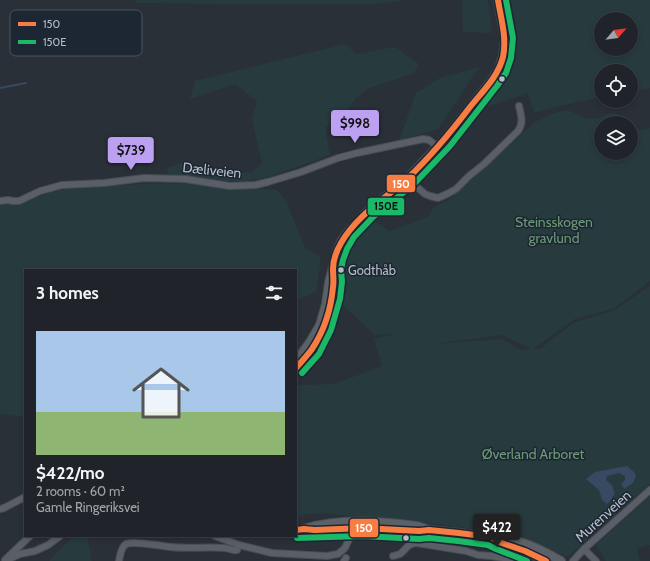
<!DOCTYPE html>
<html lang="en">
<head>
<meta charset="utf-8">
<style>
	:root { --surface:#20242a; --page:#282c32; --text:#f1f3f6; --muted:#a2a4a8; --line:#3d4147; --accent:#bca0f2 }
	body { margin:0; font-family:Cabin,sans-serif; background:var(--page); color:var(--text); height:100vh; display:flex; flex-direction:column; font-size:15px; white-space:nowrap }
	* { box-sizing:border-box; margin:0 }
	p { font-size:13px; color:var(--muted) }
	.icon { flex:none; width:22px; height:22px; fill:none; stroke:currentColor; stroke-width:2; stroke-linecap:round; stroke-linejoin:round }
	.map { position:relative; flex:1; overflow:hidden }
	.details { position:absolute; left:24px; top:269px; width:273px; height:268px; display:flex; flex-direction:column; background:var(--surface); border-radius:0px; box-shadow:0 2px 6px #0003,0 0 0 1px var(--line) }
	.details>* { flex:none }
	.needle { width:26px; rotate:62deg }
	.tools { position:absolute; left:594px; top:12px; display:grid; gap:8px }
	.tools a { display:grid; place-items:center; width:44px; height:44px; border-radius:50%; background:var(--surface); box-shadow:0 2px 6px #0003,0 0 0 1px var(--line); font-size:20px }
	.price { position:absolute; translate:-50% -34px; padding:0 9px; border-radius:4px; background:var(--accent); color:#111; font-size:13px; line-height:26px; filter:drop-shadow(0 1px 2px #0008) }
	.price::after { content:''; position:absolute; left:50%; top:24px; width:12px; height:9px; margin-left:-6px; background:inherit; clip-path:polygon(0 0,100% 0,50% 100%) }
	.price.active { background:#222; color:#fff }
	ul { padding:0; list-style:none }
	li { display:grid; align-content:center; gap:8px; height:212px; padding:0 12px }
	li span { display:grid; place-items:center; height:124px; border-radius:0px; color:#555 }
	li>.icon { margin-inline-start:auto }
	span .icon { width:72px; height:72px; fill:#fffc; stroke-width:1 }
	li b { font-size:17px }
	h2 { display:flex; justify-content:space-between; align-items:center; height:48px; padding:0 12px; font-size:17px }
	.map>svg:first-child { display:block }
	.green { fill:#273a3e; fill-rule:evenodd }
	.water { fill:#384963 }
	.lines { fill:none; stroke-linecap:round; stroke-linejoin:round }
	.stream { stroke:#384963; stroke-width:2 }
	.minor-casing { stroke:#484c53; stroke-width:8 }
	.major-casing { stroke:#484c55; stroke-width:10 }
	.minor { stroke:#5a5e66; stroke-width:6 }
	.major { stroke:#5c6168; stroke-width:8 }
	.bus-1-casing { stroke:#1d2633; stroke-width:9 }
	.bus-2-casing { stroke:#1d2633; stroke-width:9 }
	.bus-1 { stroke:#f77d43; stroke-width:6 }
	.bus-2 { stroke:#1ab867; stroke-width:6 }
	.bus-dot { fill:#b4bcc9; stroke:#1d2633; stroke-width:1.5 }
	.labels { text-anchor:middle; stroke-width:3; stroke-linejoin:round; paint-order:stroke }
	.bus-label { font-size:13px; fill:#b4bcc9; stroke:#1d2633; text-anchor:start }
	.street-label { font-size:14px; fill:#b4bcc9; stroke:#1d2633 }
	.park-label { font-size:14px; fill:#6b9a76; stroke:#1d2633 }
	.key { fill:#1d2633; stroke:#4a5360; stroke-width:1 }
	.key-label { font-size:11px; fill:#b4bcc9 }
	.line-badge { stroke:#1d2633; stroke-width:1.5 }
	.badge-label { font-size:11px; text-anchor:middle; font-weight:bold; fill:#fff }
	.pale-badge-label { font-size:11px; text-anchor:middle; font-weight:bold; fill:#111 }
</style>
</head>
<body>
<div class="map">
<svg width="650" height="561" viewBox="0 0 650 561">
	<rect width="100%" height="100%" fill="#2a3038"/>
	<g class="green">
		<path d="M136 0H407L377 4H222L137 3Z"/>
		<path d="M462 0H488L492 33 463 32Z"/>
		<path d="M504 0H650V88L631 92V71H601V97L572 103 534 113 528 93 479 109 480 104 500 91 504 74 511 37ZM601 19H631V49H601Z"/>
		<path d="M345 44 357 54 395 47 419 64 414 73 369 88 357 97 339 121 325 127 330 155 269 177 244 182 170 177 167 168 185 162 198 174 252 172 262 163 252 119 257 101 235 84 190 99 195 81Z"/>
		<path d="M479 67 438 129 399 141 416 93 440 78Z"/>
		<path d="M568 110C574 113 586 120 592 119 600 119 610 110 616 113 620 115 619 120 623 123H601V153H631V127L642 130 650 128V281L613 309 575 319 533 349H540L573 323 614 310 650 286V484L567 557 539 545 508 533 411 521 346 516 327 513 308 514 296 517V385L334 384 382 366 374 339 394 334 375 335 348 310 337 302 345 254 359 232 375 221 389 231 428 217 434 207 449 200 535 122 554 113ZM503 335 531 349 521 350 503 339 434 344Z"/>
		<path d="M191 183 277 190 285 199 305 247 321 258 316 292 296 300V270H25V417L0 414V206L25 201 50 192 73 186Z"/>
		<path d="M650 496V545L637 548 640 561H606L598 548 597 544Z"/>
		<path d="M73 536H91L87 541 90 550 92 561H49Z"/>
	</g>
	<path class="water" d="M627 466 634 472 636 476 633 483 624 489 621 484 625 480V476L619 473 607 476 606 480 612 485 615 494C611 498 611 501 607 504L602 500 599 490 586 479 595 472Z"/>
	<g class="lines">
		<g class="stream">
			<path d="M507 0V4"/>
			<path d="M0 88 26 83"/>
		</g>
		<defs>
			<g id="minor">
				<path d="M410 181 425 194 430 196 438 198 449 193 456 189 469 176 484 164 518 131C524 122 521 116 519 106"/>
				<path d="M0 201 8 200 13 201H19L40 191 62 185 104 183 144 178 185 179 230 186 255 185 268 182 301 172 338 158 357 153 423 139 429 140 440 149"/>
				<path d="M0 509 4 508 25 497"/>
				<path d="M215 536 239 545 272 553 327 556 338 554 345 548 349 539V524"/>
				<path d="M584 549 596 561"/>
				<path d="M393 556C395 556 399 554 400 554 407 549 406 544 417 543L466 551 478 555 491 556 503 558 512 561"/>
				<path d="M5 560 30 536"/>
				<path d="M5 561 20 554 35 551 48 545 60 536"/>
				<path d="M119 561C120 556 121 547 126 544 133 541 154 545 163 546 184 550 204 546 225 548 229 548 232 551 237 550"/>
				<path d="M344 561 346 558"/>
				<path d="M573 561 584 549 650 490"/>
			</g>
			<g id="major">
				<path d="M375 212C402 194 423 176 440 148"/>
				<path d="M296 361 310 342 320 325 326 304 329 283 337 251 342 240 348 232 368 211 408 178 444 140 491 81 499 69 503 56 505 38 498 0"/>
				<path d="M333 528H371"/>
				<path d="M304 529C337 518 382 521 416 526 421 527 426 529 431 530 451 532 471 534 491 537 516 537 540 549 561 561"/>
				<path d="M504 543 525 551 546 561"/>
			</g>
		</defs>
		<use href="#minor" class="minor-casing"/>
		<use href="#major" class="major-casing"/>
		<use href="#minor" class="minor"/>
		<use href="#major" class="major"/>
		<defs>
			<g id="bus-1">
				<path d="M296 368C301 362 307 356 312 349 324 331 331 309 333 287 334 281 333 275 333 269 333 261 337 250 341 243 357 215 385 199 408 178 431 156 451 132 470 107 482 92 498 77 503 57 507 38 501 19 498 0"/>
				<path d="M296 530 304 529 315 530 363 528 419 531 429 530 459 533 491 537 499 542 525 551 546 561"/>
			</g>
			<g id="bus-2">
				<path d="M302 373 319 354 331 330 340 299 342 282 341 269 343 260 347 249 354 237 373 217 414 184 450 146 497 86 506 73 511 58 513 38 506 0"/>
				<path d="M297 538 363 536 419 539 429 538 458 541 488 545 496 549 527 561"/>
			</g>
		</defs>
		<use href="#bus-1" class="bus-1-casing"/>
		<use href="#bus-2" class="bus-2-casing"/>
		<use href="#bus-1" class="bus-1"/>
		<use href="#bus-2" class="bus-2"/>
	</g>
	<g class="bus-dot">
		<circle cx="502" cy="79" r="3.5"/>
		<circle cx="341" cy="270" r="3.5"/>
		<circle cx="406" cy="538" r="3.5"/>
	</g>
	<g class="labels">
		<g class="bus-label">
			<text x="348" y="275">Godthåb</text>
		</g>
		<g class="street-label">
			<text transform="translate(212 170) rotate(6)" y="5">Dæliveien</text>
			<text transform="translate(603 516) rotate(-42)" y="5">Murenveien</text>
		</g>
		<g class="park-label">
			<text x="554" y="227">Steinsskogen<tspan x="554" dy="16">gravlund</tspan></text>
			<text x="533" y="459">Øverland Arboret</text>
		</g>
	</g>
	<rect x="10" y="10" width="132" height="46" rx="6" class="key"/>
	<rect x="18" y="22" width="18" height="4" fill="#f77d43"/>
	<rect x="18" y="40" width="18" height="4" fill="#1ab867"/>
	<g class="key-label">
		<text x="43" y="28">150</text>
		<text x="43" y="46">150E</text>
	</g>
	<g class="line-badge">
		<rect x="386" y="174" width="30" height="19" rx="4" fill="#f77d43"/>
		<rect x="367" y="197" width="38" height="19" rx="4" fill="#1ab867"/>
		<rect x="349" y="518" width="30" height="20" rx="4" fill="#f77d43"/>
	</g>
	<g class="badge-label">
		<text x="401" y="188">150</text>
		<text x="364" y="532">150</text>
	</g>
	<g class="pale-badge-label">
		<text x="386" y="210">150E</text>
	</g>
</svg>
<div class="tools">
<a><svg class="needle" viewBox="-14 -14 28 28"><path d="M0-13l5 13h-10z" fill="#e53935"/><path d="M0 13l5-13h-10z" fill="#a2a4a8"/></svg></a>
<a><svg class="icon" aria-label="locate" viewBox="0 0 24 24"><circle cx="12" cy="12" r="6"/><path d="M12 2v4M12 18v4M2 12h4M18 12h4"/></svg></a>
<a><svg class="icon" aria-label="layers" viewBox="0 0 24 24"><path d="M12 4l9 5-9 5-9-5zM3 14l9 5 9-5"/></svg></a>
</div>
<b class="price" style="left:355px;top:144px">$998</b>
<b class="price" style="left:131px;top:171px">$739</b>
<b class="price active" style="left:497px;top:548px">$422</b>
<section class="details">
<h2>3 homes<svg class="icon" aria-label="filters" viewBox="0 0 24 24"><path d="M4 7h16M4 17h16"/><circle cx="9" cy="7" r="2"/><circle cx="15" cy="17" r="2"/></svg></h2>
<ul>
<li><span style="background:linear-gradient(#a9c7e8 65%,#8fb573 0)"><svg class="icon" aria-label="home" viewBox="0 0 24 24"><path d="M3 11l9-7 9 7M6 9v11h12V9"/></svg></span><div><b>$422/mo</b><p>2 rooms · 60 m²</p><p>Gamle Ringeriksvei</p></div></li>
</ul>
</section>
</div>
</body>
</html>
